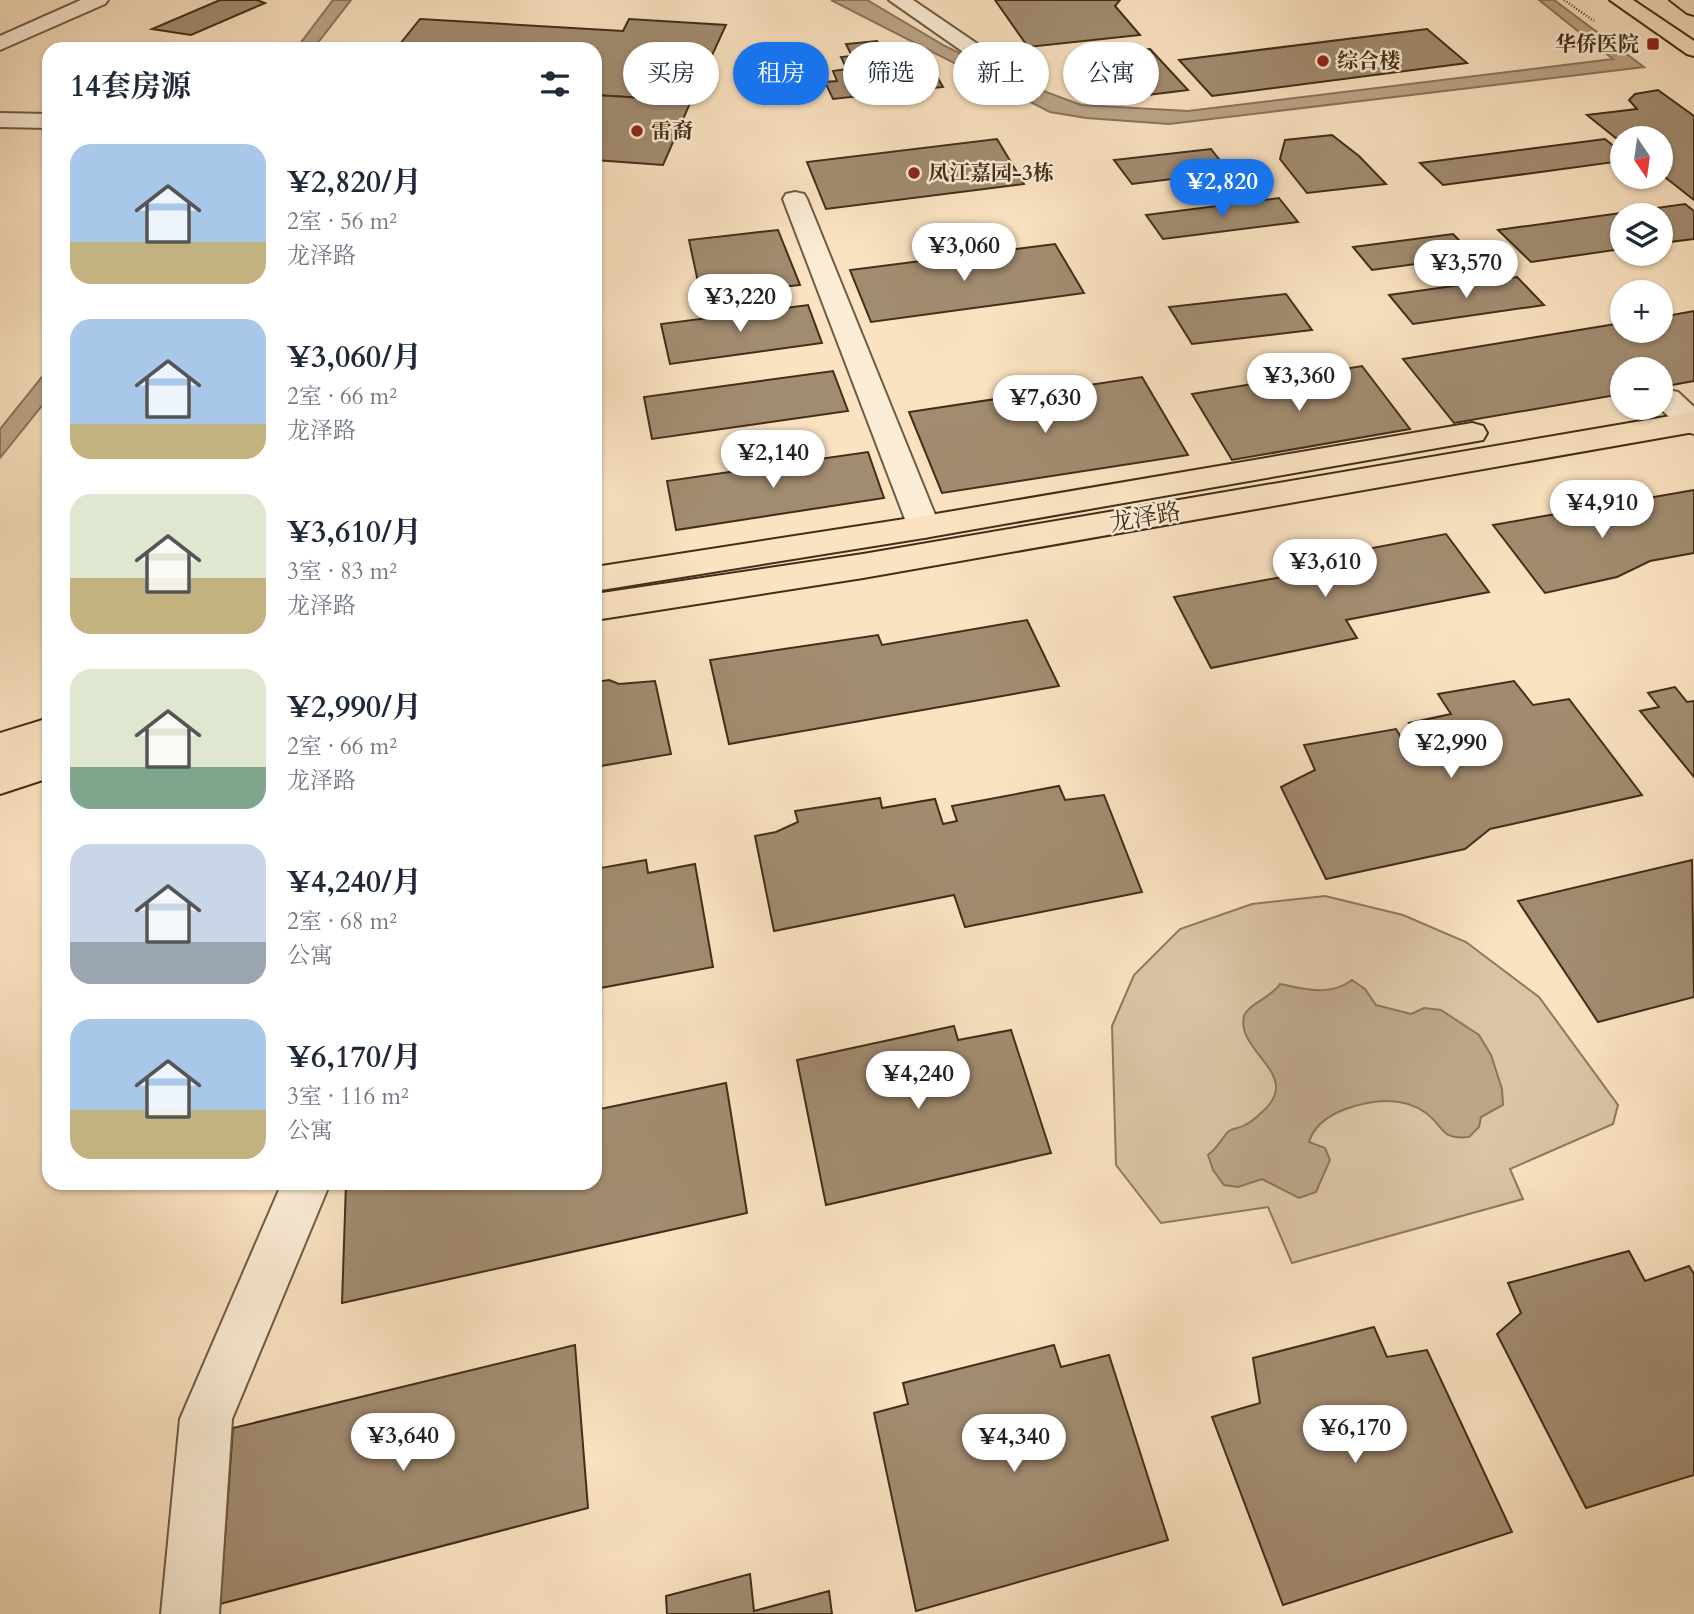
<!DOCTYPE html>
<html lang="zh">
<head>
<meta charset="utf-8">
<style>
	:root { --surface:#fff; --page:#f2f2f3; --text:#1f2937; --muted:#747a83; --accent:#1a73e8 }
	body { margin:0; font-family:Cardo,"Noto Serif SC",serif; background:var(--page); color:var(--text); height:100vh; display:flex; flex-direction:column; font-size:26px; white-space:nowrap }
	* { box-sizing:border-box; margin:0 }
	p { font-size:23px; color:var(--muted) }
	.icon { flex:none; width:38px; height:38px; fill:none; stroke:currentColor; stroke-width:2; stroke-linecap:round; stroke-linejoin:round }
	.map { position:relative; flex:1; overflow:hidden }
	.sheet { position:absolute; left:42px; top:42px; width:560px; height:1148px; display:flex; flex-direction:column; background:var(--surface); border-radius:21px; box-shadow:0 2px 5px #0004 }
	.sheet>* { flex:none }
	.hud { position:absolute; left:623px; top:42px; width:665px; height:63px; display:flex; gap:14px }
	.needle { width:46px; rotate:167deg }
	.fabs { position:absolute; left:1610px; top:126px; display:grid; gap:14px }
	.fabs a { display:grid; place-items:center; width:63px; height:63px; border-radius:50%; background:var(--surface); box-shadow:0 2px 5px #0004; font-size:35px }
	.price { position:absolute; translate:-50% -60px; padding:0 16px; border-radius:24px; background:#fff; color:#222; font-size:23px; line-height:46px; filter:drop-shadow(0 2px 4px #0008) }
	.price::after { content:''; position:absolute; left:50%; top:42px; width:21px; height:16px; margin-left:-10px; background:inherit; clip-path:polygon(0 0,100% 0,50% 100%) }
	.price.current { background:var(--accent); color:#fff }
	ul { padding:0; list-style:none }
	li { display:flex; align-items:center; gap:21px; height:175px; padding:0 28px }
	li span { display:grid; place-items:center; flex:none; width:196px; height:140px; border-radius:21px; color:#555 }
	li>.icon { margin-inline-start:auto }
	span .icon { width:84px; height:84px; fill:#fffc; stroke-width:1 }
	li b { font-size:30px }
	h2 { display:flex; justify-content:space-between; align-items:center; height:84px; padding:0 28px; font-size:30px }
	.tag { padding:0 24px; border-radius:32px; background:var(--surface); box-shadow:0 2px 5px #0004; font-size:24px; line-height:63px }
	.tag.current { background:var(--accent); color:#fff }
	.map>svg:first-child { display:block }
	.green { fill:#dbc4a5; stroke:#8e795f; stroke-width:2 }
	.water { fill:#bca589; stroke:#8b755c; stroke-width:2 }
	.building { fill:#a28c71; stroke:#412e19; stroke-width:2 }
	.lines { fill:none; stroke-linecap:round; stroke-linejoin:round }
	.minor-casing { stroke:#705b43; stroke-width:4 }
	.major-casing { stroke:#412e19; stroke-width:4 }
	.path { stroke:#412e19; stroke-width:2.5; stroke-dasharray:1 2; stroke-linecap:butt }
	.minor { fill:#fcedd7; fill-rule:evenodd }
	.major { fill:#fbe3c2; fill-rule:evenodd }
	.poi-dot { fill:#8f2418; stroke:#fcedd7; stroke-width:2.5 }
	.labels { text-anchor:middle; stroke-width:5; stroke-linejoin:round; paint-order:stroke }
	.far-poi-label { font-size:21px; font-weight:bold; fill:#412e19; stroke:#fcedd7; text-anchor:start }
	.street-label { font-size:24px; fill:#412e19; stroke:#fcedd7 }
</style>
</head>
<body>
<div class="map">
<svg width="1694" height="1614" viewBox="0 0 1694 1614">
	<rect width="100%" height="100%" fill="#fbe3c2"/>
	<filter id="stains"><feTurbulence type="fractalNoise" baseFrequency=".00286" numOctaves="4"/><feColorMatrix values="0 0 0 0 .2 0 0 0 0 .09 0 0 0 0 .02 0 0 0 .5 -.17"/></filter>
	<radialGradient id="worn" r=".72"><stop offset=".6" stop-color="#630" stop-opacity="0"/><stop offset="1" stop-color="#630" stop-opacity=".3"/></radialGradient>
	<path class="green" d="M1325 896 1403 915 1466 942 1539 997 1618 1105 1613 1124 1510 1169 1523 1199 1292 1263 1268 1207 1161 1223 1116 1165 1112 1026 1134 975 1180 929 1252 904Z"/>
	<g class="water">
		<path d="M333 0H351L313 49H296Z"/>
		<path d="M831 0H867L945 46 1014 80 1081 105 1188 111 1613 59 1539 0H1554L1644 67 1169 124 1086 118 1050 112Z"/>
		<path d="M49 368V397L0 458V429Z"/>
		<path d="M1352 980 1365 989 1376 1005 1411 1014 1424 1008 1441 1010 1479 1035 1491 1055 1502 1089 1503 1105 1481 1117 1479 1127 1469 1137C1440 1140 1445 1127 1426 1113 1401 1095 1370 1100 1343 1110 1328 1116 1314 1126 1309 1142L1325 1148 1330 1160 1316 1192 1299 1198 1262 1179 1238 1187 1224 1185 1213 1170 1208 1155C1219 1147 1223 1136 1229 1131 1234 1128 1240 1128 1245 1125 1251 1122 1257 1117 1262 1112 1305 1075 1235 1052 1244 1016 1247 1005 1272 997 1280 984 1306 989 1329 997 1352 980Z"/>
	</g>
	<g class="building">
		<path d="M220 0H257L265 3 191 35 152 29Z"/>
		<path d="M995 0H1120L1115 6 1140 35 1028 47Z"/>
		<path d="M420 19 623 31 629 19 726 25 691 101 595 95V49H396Z"/>
		<path d="M1427 29 1467 63 1212 96 1179 60Z"/>
		<path d="M877 41 883 52 892 51 898 62 914 61 919 69 932 68 943 87 833 99 825 82 837 81 833 71 847 69 841 57 852 56 846 44Z"/>
		<path d="M1150 49 1188 90 1148 95 1113 53Z"/>
		<path d="M1658 90 1694 116V200L1661 174V138H1622V143L1587 115 1637 109 1629 100 1635 94Z"/>
		<path d="M595 95 691 101 663 165 595 160Z"/>
		<path d="M1332 135 1359 156 1386 184 1307 193 1280 159 1285 140Z"/>
		<path d="M997 139 1024 184 826 209 807 162Z"/>
		<path d="M1605 139 1622 153V161L1443 185 1420 163Z"/>
		<path d="M1211 149 1229 172 1132 184 1114 160Z"/>
		<path d="M1279 198 1298 222 1163 239 1146 215Z"/>
		<path d="M1685 204 1694 211V239L1661 243V215H1622V249L1531 262 1498 230Z"/>
		<path d="M778 230 800 285 701 296 689 240Z"/>
		<path d="M1453 234 1474 256 1372 270 1353 247Z"/>
		<path d="M1055 244 1084 293 871 322 850 270Z"/>
		<path d="M1517 277 1544 305 1413 324 1389 295Z"/>
		<path d="M1286 294 1312 330 1192 344 1169 307Z"/>
		<path d="M808 305 822 343 670 364 661 324Z"/>
		<path d="M1694 311V381L1661 387V369H1622V394L1454 423 1403 359 1622 323V331H1661V317Z"/>
		<path d="M1362 366 1410 429 1232 460 1192 394Z"/>
		<path d="M833 371 848 411 652 439 644 397Z"/>
		<path d="M1142 377 1188 455 942 493 909 412Z"/>
		<path d="M868 452 884 498 676 530 667 481Z"/>
		<path d="M1694 490V553L1650 561 1617 577 1545 593 1493 525Z"/>
		<path d="M1446 534 1489 592 1346 620 1357 638 1211 668 1174 597 1309 572V560Z"/>
		<path d="M1027 620 1059 686 729 744 710 660 878 635 882 645Z"/>
		<path d="M609 680 619 684 655 681 671 754 595 767V682Z"/>
		<path d="M1514 681 1533 705 1569 699 1642 795 1490 829 1465 849 1326 879 1281 787 1315 770 1304 745 1396 729 1410 752 1426 748 1409 723 1451 714 1438 694Z"/>
		<path d="M1675 687 1687 702 1694 701V777L1640 711 1659 707 1648 693Z"/>
		<path d="M1059 786 1065 800 1104 795 1142 892 965 927 954 895 774 931 755 836 776 832 798 822 795 811 880 798 882 808 935 799 943 824 957 821 952 806Z"/>
		<path d="M646 860 648 873 695 864 713 967 595 989V869Z"/>
		<path d="M1692 860 1694 997 1598 1022 1518 901Z"/>
		<path d="M954 1026 958 1040 1011 1030 1051 1153 826 1205 797 1060Z"/>
		<path d="M726 1083 747 1213 342 1303 346 1183H595V1110Z"/>
		<path d="M1629 1251 1645 1281 1689 1266 1694 1274V1475L1586 1508 1497 1334 1521 1313 1508 1283Z"/>
		<path d="M1374 1327 1387 1357 1427 1350 1512 1532 1283 1605 1212 1417 1260 1403 1253 1358Z"/>
		<path d="M575 1345 588 1508 220 1604 233 1428Z"/>
		<path d="M1054 1345 1061 1367 1109 1355 1168 1540 916 1611 874 1413 908 1404 903 1383Z"/>
		<path d="M750 1574 754 1611 829 1591 832 1614H667L666 1596Z"/>
	</g>
	<g class="lines">
		<defs>
			<g id="minor">
				<path d="M81 0H108L105 4 0 50V36Z"/>
				<path d="M889 0H913L1001 60 998 65H982Z"/>
				<path d="M0 113 49 114V128L0 127Z"/>
				<path d="M795 192 804 194 807 199 940 527 935 535 924 538 913 535 908 527 783 199 786 194Z"/>
				<path d="M1668 390 1678 392 1694 407V434L1683 431 1660 408 1661 392Z"/>
				<path d="M282 1183H330L232 1419 219 1614H161L180 1419Z"/>
			</g>
			<g id="major">
				<path d="M1610 0H1633L1694 41V56L1687 54Z"/>
				<path d="M1670 0H1694V15L1687 13Z"/>
				<path d="M1694 412V432L863 578 595 620V594L863 554Z"/>
				<path d="M1472 423 1483 426 1487 433 1483 440 924 538 595 591V567L924 516Z"/>
				<path d="M49 718V778L0 794V733Z"/>
			</g>
		</defs>
		<use href="#minor" class="minor-casing"/>
		<use href="#major" class="major-casing"/>
		<path class="path" d="M1564 0 1594 21"/>
		<use href="#minor" class="minor"/>
		<use href="#major" class="major"/>
	</g>
	<g class="poi-dot">
		<rect x="1646" y="37" width="14" height="14" rx="3.5"/>
		<circle cx="1323" cy="61" r="7"/>
		<circle cx="637" cy="131" r="7"/>
		<circle cx="914" cy="173" r="7"/>
	</g>
	<g class="labels">
		<g class="far-poi-label">
			<text x="1639" y="51" text-anchor="end">华侨医院</text>
			<text x="1337" y="68">综合楼</text>
			<text x="651" y="138">雷裔</text>
			<text x="928" y="180">凤江嘉园-3栋</text>
		</g>
		<g class="street-label">
			<text transform="translate(1145 517) rotate(-10)" y="8">龙泽路</text>
		</g>
	</g>
	<rect width="100%" height="100%" filter="url(#stains)"/>
	<rect width="100%" height="100%" fill="url(#worn)"/>
</svg>
<div class="fabs">
<a><svg class="needle" viewBox="-14 -14 28 28"><path d="M0-13l5 13h-10z" fill="#e53935"/><path d="M0 13l5-13h-10z" fill="#747a83"/></svg></a>
<a><svg class="icon" aria-label="layers" viewBox="0 0 24 24"><path d="M12 4l9 5-9 5-9-5zM3 14l9 5 9-5"/></svg></a>
<a>+</a>
<a>−</a>
</div>
<b class="price current" style="left:1222px;top:219px">¥2,820</b>
<b class="price" style="left:964px;top:283px">¥3,060</b>
<b class="price" style="left:1466px;top:300px">¥3,570</b>
<b class="price" style="left:740px;top:334px">¥3,220</b>
<b class="price" style="left:1299px;top:413px">¥3,360</b>
<b class="price" style="left:1045px;top:435px">¥7,630</b>
<b class="price" style="left:773px;top:490px">¥2,140</b>
<b class="price" style="left:1602px;top:540px">¥4,910</b>
<b class="price" style="left:1325px;top:599px">¥3,610</b>
<b class="price" style="left:1451px;top:780px">¥2,990</b>
<b class="price" style="left:918px;top:1111px">¥4,240</b>
<b class="price" style="left:1355px;top:1465px">¥6,170</b>
<b class="price" style="left:403px;top:1473px">¥3,640</b>
<b class="price" style="left:1014px;top:1474px">¥4,340</b>
<div class="hud">
<a class="tag">买房</a>
<a class="tag current">租房</a>
<a class="tag">筛选</a>
<a class="tag">新上</a>
<a class="tag">公寓</a>
</div>
<section class="sheet">
<h2>14套房源<svg class="icon" aria-label="filters" viewBox="0 0 24 24"><path d="M4 7h16M4 17h16"/><circle cx="9" cy="7" r="2"/><circle cx="15" cy="17" r="2"/></svg></h2>
<ul>
<li><span style="background:linear-gradient(#a9c7e8 70%,#c2b280 0)"><svg class="icon" aria-label="home" viewBox="0 0 24 24"><path d="M3 11l9-7 9 7M6 9v11h12V9"/></svg></span><div><b>¥2,820/月</b><p>2室 · 56 m²</p><p>龙泽路</p></div></li>
<li><span style="background:linear-gradient(#a9c7e8 75%,#c2b280 0)"><svg class="icon" aria-label="home" viewBox="0 0 24 24"><path d="M3 11l9-7 9 7M6 9v11h12V9"/></svg></span><div><b>¥3,060/月</b><p>2室 · 66 m²</p><p>龙泽路</p></div></li>
<li><span style="background:linear-gradient(#dfe7d0 60%,#c2b280 0)"><svg class="icon" aria-label="home" viewBox="0 0 24 24"><path d="M3 11l9-7 9 7M6 9v11h12V9"/></svg></span><div><b>¥3,610/月</b><p>3室 · 83 m²</p><p>龙泽路</p></div></li>
<li><span style="background:linear-gradient(#dfe7d0 70%,#7fa58c 0)"><svg class="icon" aria-label="home" viewBox="0 0 24 24"><path d="M3 11l9-7 9 7M6 9v11h12V9"/></svg></span><div><b>¥2,990/月</b><p>2室 · 66 m²</p><p>龙泽路</p></div></li>
<li><span style="background:linear-gradient(#c9d6e8 70%,#9aa5b1 0)"><svg class="icon" aria-label="home" viewBox="0 0 24 24"><path d="M3 11l9-7 9 7M6 9v11h12V9"/></svg></span><div><b>¥4,240/月</b><p>2室 · 68 m²</p><p>公寓</p></div></li>
<li><span style="background:linear-gradient(#a9c7e8 65%,#c2b280 0)"><svg class="icon" aria-label="home" viewBox="0 0 24 24"><path d="M3 11l9-7 9 7M6 9v11h12V9"/></svg></span><div><b>¥6,170/月</b><p>3室 · 116 m²</p><p>公寓</p></div></li>
</ul>
</section>
</div>
</body>
</html>
